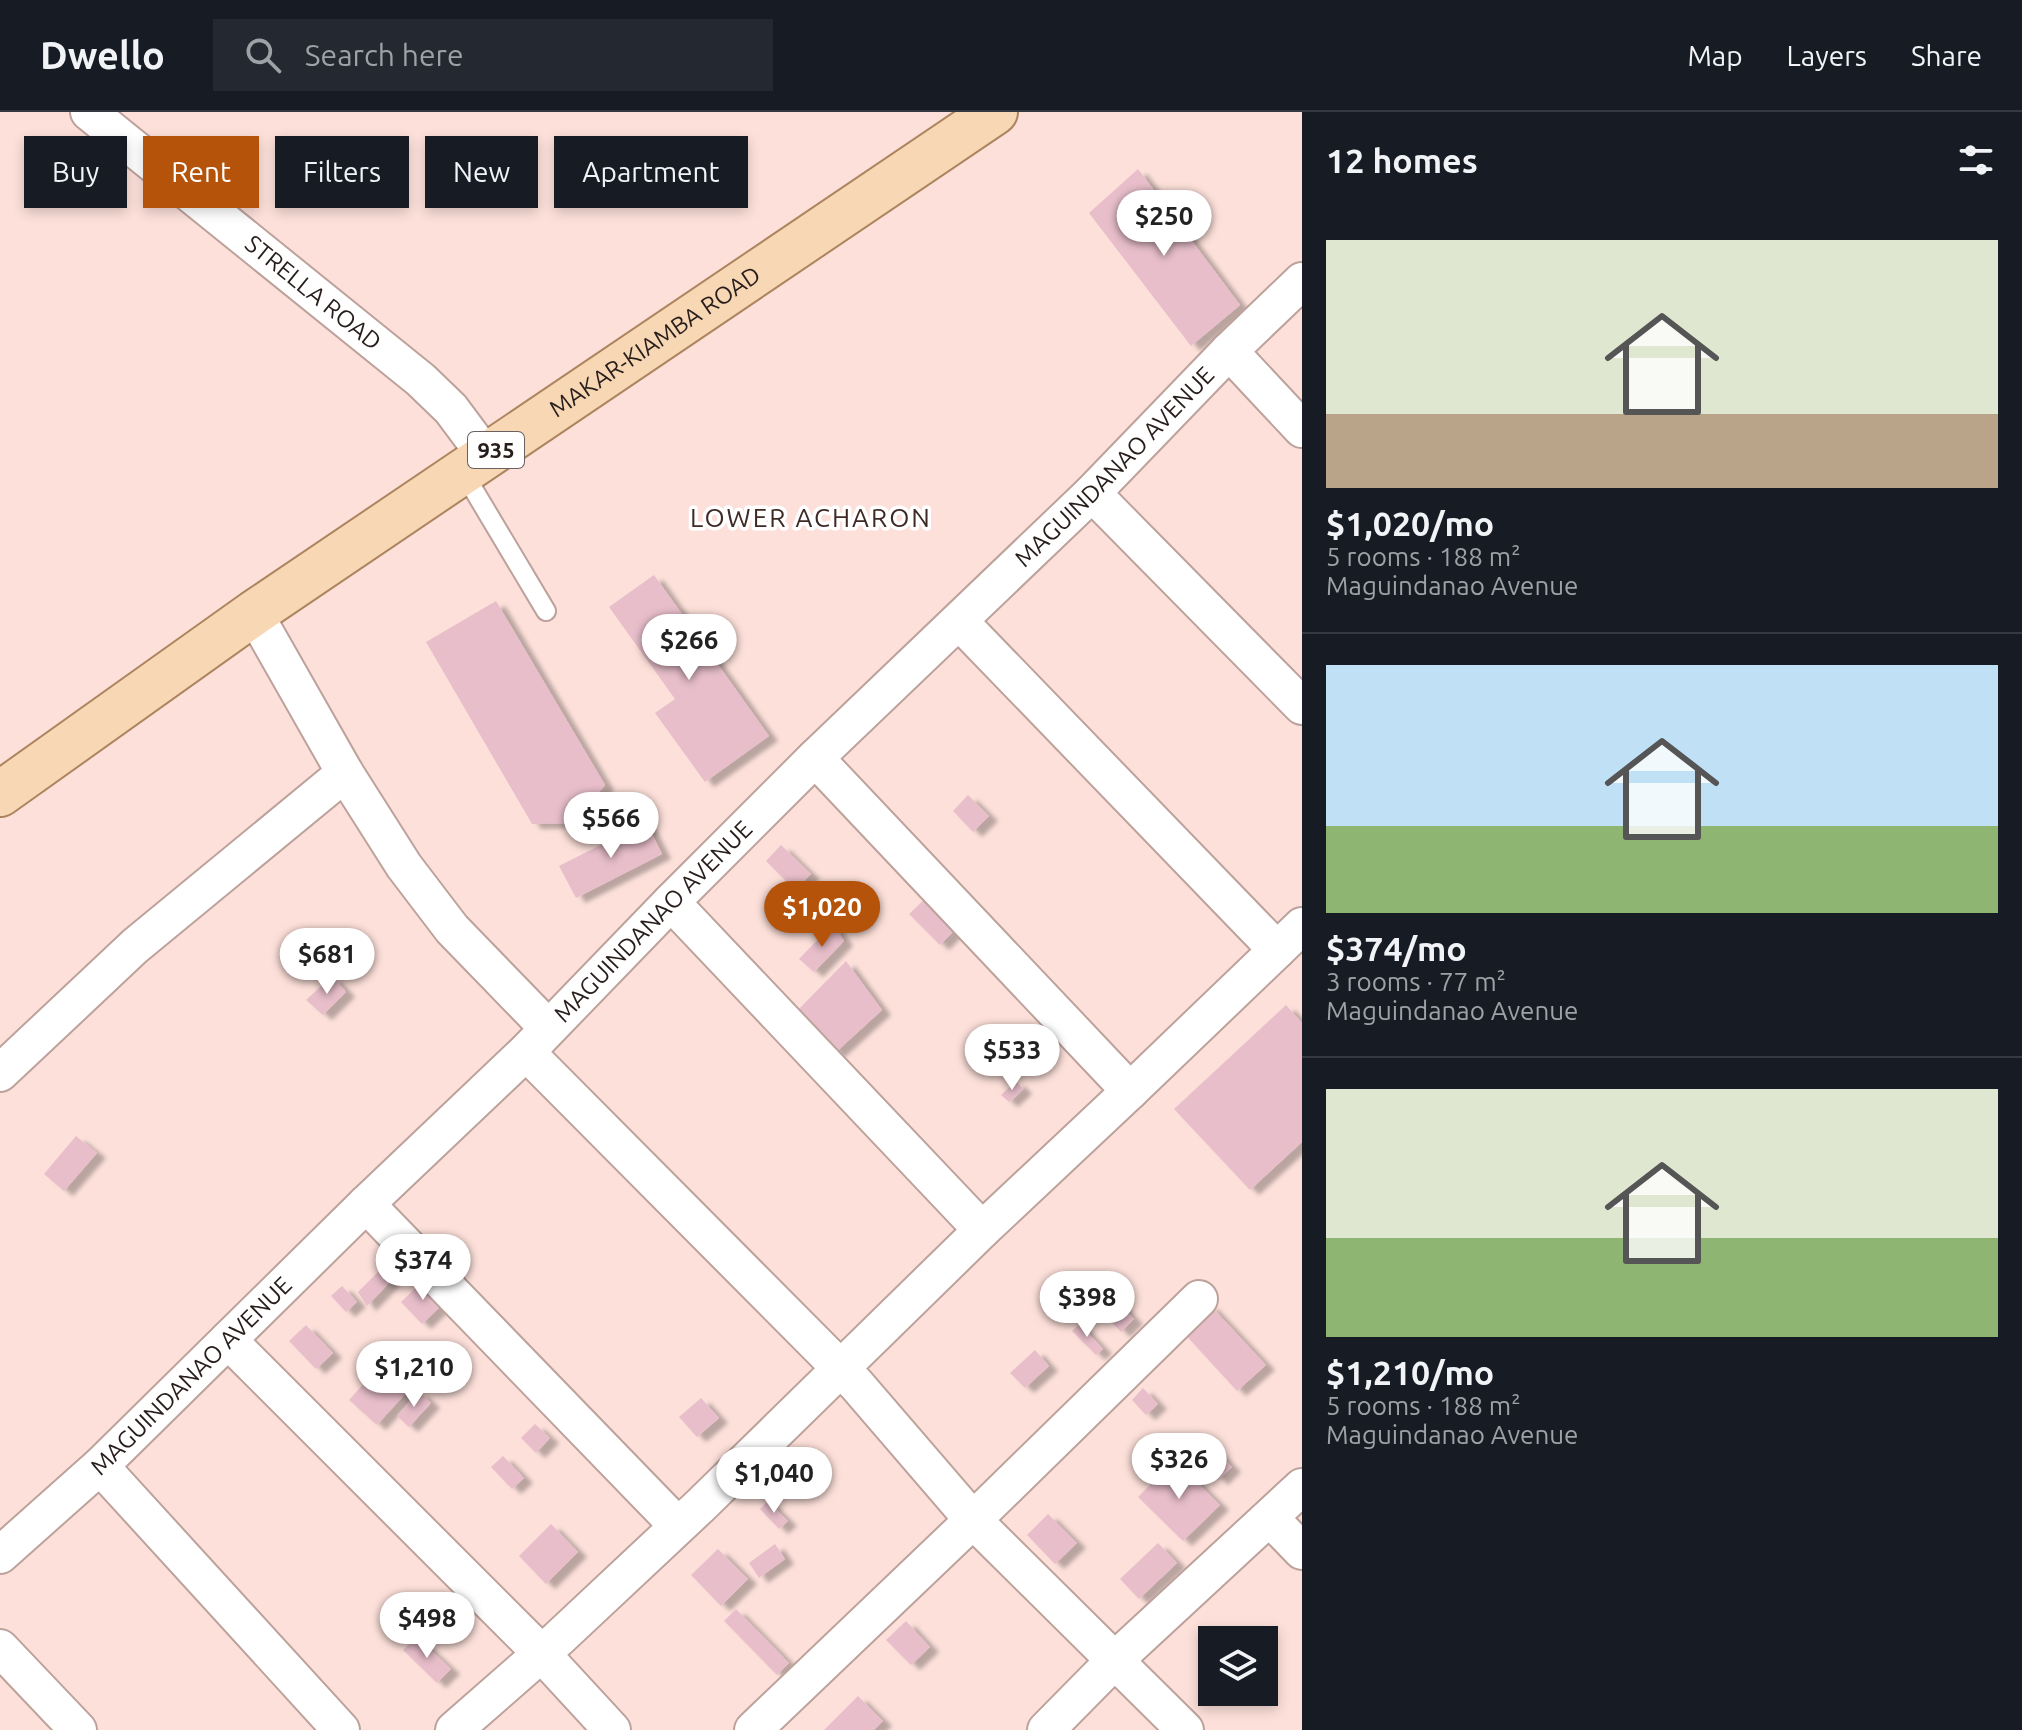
<!DOCTYPE html>
<html lang="en">
<head>
<meta charset="utf-8">
<style>
	:root { --surface:#171b24; --page:#242831; --text:#f1f3f6; --muted:#9ea1a6; --line:#363941; --accent:#b45309 }
	body { margin:0; font-family:Ubuntu,sans-serif; background:var(--page); color:var(--text); height:100vh; display:flex; flex-direction:column; font-size:30px; white-space:nowrap }
	* { box-sizing:border-box; margin:0 }
	p { font-size:26px; color:var(--muted) }
	.icon { flex:none; width:44px; height:44px; fill:none; stroke:currentColor; stroke-width:2; stroke-linecap:round; stroke-linejoin:round }
	.map { position:relative; flex:1; overflow:hidden }
	.details { display:flex; flex-direction:column; background:var(--surface); width:720px }
	.details>* { flex:none }
	.banner { position:absolute; left:24px; top:24px; width:760px; height:72px; display:flex; gap:16px }
	.controls { position:absolute; left:1198px; top:1514px; display:grid; gap:16px }
	.controls a { display:grid; place-items:center; width:80px; height:80px; border-radius:0px; background:var(--surface); box-shadow:0 4px 12px #0003; font-size:40px }
	.price { position:absolute; translate:-50% -68px; padding:0 18px; border-radius:28px; background:#fff; color:#222; font-size:26px; line-height:52px; filter:drop-shadow(0 2px 4px #0008) }
	.price::after { content:''; position:absolute; left:50%; top:48px; width:24px; height:18px; margin-left:-12px; background:inherit; clip-path:polygon(0 0,100% 0,50% 100%) }
	.price.selected { background:var(--accent); color:#fff }
	ul { padding:0; list-style:none }
	li { display:grid; align-content:center; gap:16px; height:424px; padding:0 24px }
	li+li { border-top:2px solid var(--line) }
	li span { display:grid; place-items:center; height:248px; border-radius:0px; color:#555 }
	li>.icon { margin-inline-start:auto }
	span .icon { width:144px; height:144px; fill:#fffc; stroke-width:1 }
	li b { font-size:34px }
	h2 { display:flex; justify-content:space-between; align-items:center; height:96px; padding:0 24px; font-size:34px }
	.tag { padding:0 28px; border-radius:0px; background:var(--surface); box-shadow:0 4px 12px #0003; font-size:28px; line-height:72px }
	.tag.selected { background:var(--accent); color:#fff }
	header { display:flex; align-items:center; gap:48px; box-sizing:border-box; height:112px; padding:0 40px; background:var(--surface); border-bottom:2px solid var(--line) }
	header strong { font-size:38px }
	nav { display:flex; gap:44px; margin-inline-start:auto; font-size:28px }
	.search { width:560px; height:72px; background:var(--page); display:flex; align-items:center; gap:20px; box-sizing:border-box; padding:0 28px; border-radius:0px; color:var(--muted); font-size:30px }
	main { display:flex; flex:1; min-height:0 }
	.map>svg:first-child { display:block }
	.building { fill:#e7beca; filter:url(#shadow) }
	.lines { fill:none; stroke-linecap:round; stroke-linejoin:round }
	.lane-casing { stroke:#bda29c; stroke-width:22 }
	.street-casing { stroke:#bda29c; stroke-width:40 }
	.primary-casing { stroke:#ac855f; stroke-width:48 }
	.lane { stroke:#fff; stroke-width:18 }
	.street { stroke:#fff; stroke-width:36 }
	.primary { stroke:#f8d7b5; stroke-width:44 }
	.labels { text-anchor:middle; stroke-width:7; stroke-linejoin:round; paint-order:stroke }
	.shield { fill:#fff; stroke:#68615f; stroke-width:2 }
	.shield-label { font-size:22px; font-weight:bold; fill:#271d1a }
	.street-label { font-size:24px; fill:#271d1a; stroke:#fff }
	.neighbourhood-label { font-size:26px; letter-spacing:2px; fill:#3e2924; stroke:#fff }
</style>
</head>
<body>
<header>
<strong>Dwello</strong>
<div class="search"><svg class="icon" aria-label="search" viewBox="0 0 24 24"><circle cx="10" cy="10" r="6"/><path d="M15 15l6 6"/></svg>Search here</div>
<nav><a>Map</a><a>Layers</a><a>Share</a></nav>
</header>
<main>
<div class="map">
<svg width="1302" height="1618" viewBox="0 0 1302 1618">
	<defs>
		<filter id="shadow"><feDropShadow dx="9" dy="5" stdDeviation="2" flood-color="#0004"/></filter>
	</defs>
	<rect width="100%" height="100%" fill="#fde0da"/>
	<g class="building">
		<path d="M1138 57 1240 193 1191 234 1089 101Z"/>
		<path d="M654 463 769 624 705 670 655 601 675 587 609 495Z"/>
		<path d="M496 489 605 673 573 711 532 712 426 530Z"/>
		<path d="M968 683 989 704 973 720 953 699Z"/>
		<path d="M646 710 662 742 576 786 559 754Z"/>
		<path d="M781 733 811 762 795 778 766 749Z"/>
		<path d="M813 771 824 780 811 792 802 784Z"/>
		<path d="M928 784 958 815 940 833 909 802Z"/>
		<path d="M833 812 844 829 814 860 799 847Z"/>
		<path d="M846 849 882 898 835 941 794 902Z"/>
		<path d="M332 864 346 880 323 903 306 888Z"/>
		<path d="M1286 893 1302 911V1030L1250 1078 1174 997Z"/>
		<path d="M1016 969 1023 977 1009 990 1001 983Z"/>
		<path d="M76 1024 97 1041 64 1079 44 1062Z"/>
		<path d="M381 1157 392 1168 367 1194 358 1180Z"/>
		<path d="M424 1168 445 1190 422 1212 401 1190Z"/>
		<path d="M342 1174 357 1190 346 1200 331 1184Z"/>
		<path d="M1105 1177 1134 1207 1121 1220 1095 1193Z"/>
		<path d="M1209 1192 1266 1253 1237 1279 1181 1218Z"/>
		<path d="M1080 1212 1103 1237 1096 1243 1072 1219Z"/>
		<path d="M306 1213 333 1241 316 1257 289 1229Z"/>
		<path d="M1035 1238 1049 1254 1025 1276 1010 1261Z"/>
		<path d="M388 1244 416 1270 377 1313 349 1288Z"/>
		<path d="M1143 1276 1158 1292 1146 1303 1132 1288Z"/>
		<path d="M419 1279 431 1291 409 1315 397 1304Z"/>
		<path d="M701 1286 719 1306 697 1325 679 1305Z"/>
		<path d="M535 1312 550 1326 536 1341 521 1326Z"/>
		<path d="M1210 1332 1232 1355 1219 1368 1197 1345Z"/>
		<path d="M503 1344 524 1366 512 1377 491 1355Z"/>
		<path d="M1175 1348 1220 1393 1183 1429 1138 1385Z"/>
		<path d="M768 1389 788 1409 779 1417 760 1397Z"/>
		<path d="M1048 1402 1077 1431 1055 1452 1027 1423Z"/>
		<path d="M551 1412 578 1440 546 1472 519 1444Z"/>
		<path d="M1158 1431 1177 1451 1139 1487 1120 1467Z"/>
		<path d="M775 1432 785 1447 759 1466 749 1451Z"/>
		<path d="M718 1437 748 1467 721 1494 691 1463Z"/>
		<path d="M736 1497 789 1551 777 1563 724 1509Z"/>
		<path d="M906 1509 930 1535 911 1553 886 1528Z"/>
		<path d="M417 1525 451 1557 437 1571 403 1538Z"/>
		<path d="M858 1584 883 1609 874 1618H824Z"/>
	</g>
	<g class="lines">
		<defs>
			<path id="lane" d="M463 360 546 499"/>
			<g id="street">
				<path id="s1" d="M89 0 421 268 451 297 486 344"/>
				<path d="M1229 239 1302 317"/>
				<path d="M1092 381 1302 594"/>
				<path d="M254 501 345 661 404 754 452 817 548 916"/>
				<path d="M959 509 1277 838"/>
				<path d="M815 646 1130 979"/>
				<path d="M671 790 982 1118"/>
				<path d="M526 940 856 1272 973 1408 1185 1618"/>
				<path d="M0 961 135 834 345 661"/>
				<path d="M366 1092 678 1414"/>
				<path d="M228 1228 541 1541 612 1618"/>
				<path d="M100 1354 341 1618"/>
				<path d="M1270 1406 1302 1439"/>
				<path id="s2" d="M0 1443 100 1354 366 1092 526 940 671 790 815 646 1092 381 1229 239 1302 169"/>
				<path d="M0 1536 78 1618"/>
				<path d="M454 1618 558 1527 701 1393 982 1118 1130 979 1302 814"/>
				<path d="M753 1618 973 1408 1199 1187"/>
				<path d="M1046 1618 1115 1548 1302 1375"/>
			</g>
			<g id="primary">
				<path id="s3" d="M0 682 254 501 995 0"/>
			</g>
		</defs>
		<use href="#lane" class="lane-casing"/>
		<use href="#street" class="street-casing"/>
		<use href="#primary" class="primary-casing"/>
		<use href="#lane" class="lane"/>
		<use href="#street" class="street"/>
		<use href="#primary" class="primary"/>
	</g>
	<g class="labels">
		<rect class="shield" x="468" y="320" width="56" height="36" rx="6"/>
		<g class="shield-label">
			<text x="496" y="346">935</text>
		</g>
		<g class="street-label">
			<text dy="8" stroke="none"><textPath href="#s1" startOffset="288">STRELLA ROAD</textPath></text>
			<text dy="8" stroke="none"><textPath href="#s3" startOffset="796">MAKAR-KIAMBA ROAD</textPath></text>
			<text dy="8" stroke="none"><textPath href="#s2" startOffset="1558">MAGUINDANAO AVENUE</textPath></text>
			<text dy="8" stroke="none"><textPath href="#s2" startOffset="910">MAGUINDANAO AVENUE</textPath></text>
			<text dy="8" stroke="none"><textPath href="#s2" startOffset="262">MAGUINDANAO AVENUE</textPath></text>
		</g>
		<g class="neighbourhood-label">
			<text x="811" y="415">LOWER ACHARON</text>
		</g>
	</g>
</svg>
<div class="controls">
<a><svg class="icon" aria-label="layers" viewBox="0 0 24 24"><path d="M12 4l9 5-9 5-9-5zM3 14l9 5 9-5"/></svg></a>
</div>
<b class="price" style="left:1164px;top:146px">$250</b>
<b class="price" style="left:689px;top:570px">$266</b>
<b class="price" style="left:611px;top:748px">$566</b>
<b class="price selected" style="left:822px;top:837px">$1,020</b>
<b class="price" style="left:327px;top:884px">$681</b>
<b class="price" style="left:1012px;top:980px">$533</b>
<b class="price" style="left:423px;top:1190px">$374</b>
<b class="price" style="left:1087px;top:1227px">$398</b>
<b class="price" style="left:414px;top:1297px">$1,210</b>
<b class="price" style="left:1179px;top:1389px">$326</b>
<b class="price" style="left:774px;top:1403px">$1,040</b>
<b class="price" style="left:427px;top:1548px">$498</b>
<div class="banner">
<a class="tag">Buy</a>
<a class="tag selected">Rent</a>
<a class="tag">Filters</a>
<a class="tag">New</a>
<a class="tag">Apartment</a>
</div>
</div>
<section class="details">
<h2>12 homes<svg class="icon" aria-label="filters" viewBox="0 0 24 24"><path d="M4 7h16M4 17h16"/><circle cx="9" cy="7" r="2"/><circle cx="15" cy="17" r="2"/></svg></h2>
<ul>
<li><span style="background:linear-gradient(#dfe7d0 70%,#b9a48a 0)"><svg class="icon" aria-label="home" viewBox="0 0 24 24"><path d="M3 11l9-7 9 7M6 9v11h12V9"/></svg></span><div><b>$1,020/mo</b><p>5 rooms · 188 m²</p><p>Maguindanao Avenue</p></div></li>
<li><span style="background:linear-gradient(#bfe0f5 65%,#8fb573 0)"><svg class="icon" aria-label="home" viewBox="0 0 24 24"><path d="M3 11l9-7 9 7M6 9v11h12V9"/></svg></span><div><b>$374/mo</b><p>3 rooms · 77 m²</p><p>Maguindanao Avenue</p></div></li>
<li><span style="background:linear-gradient(#dfe7d0 60%,#8fb573 0)"><svg class="icon" aria-label="home" viewBox="0 0 24 24"><path d="M3 11l9-7 9 7M6 9v11h12V9"/></svg></span><div><b>$1,210/mo</b><p>5 rooms · 188 m²</p><p>Maguindanao Avenue</p></div></li>
</ul>
</section>
</main>
</body>
</html>
